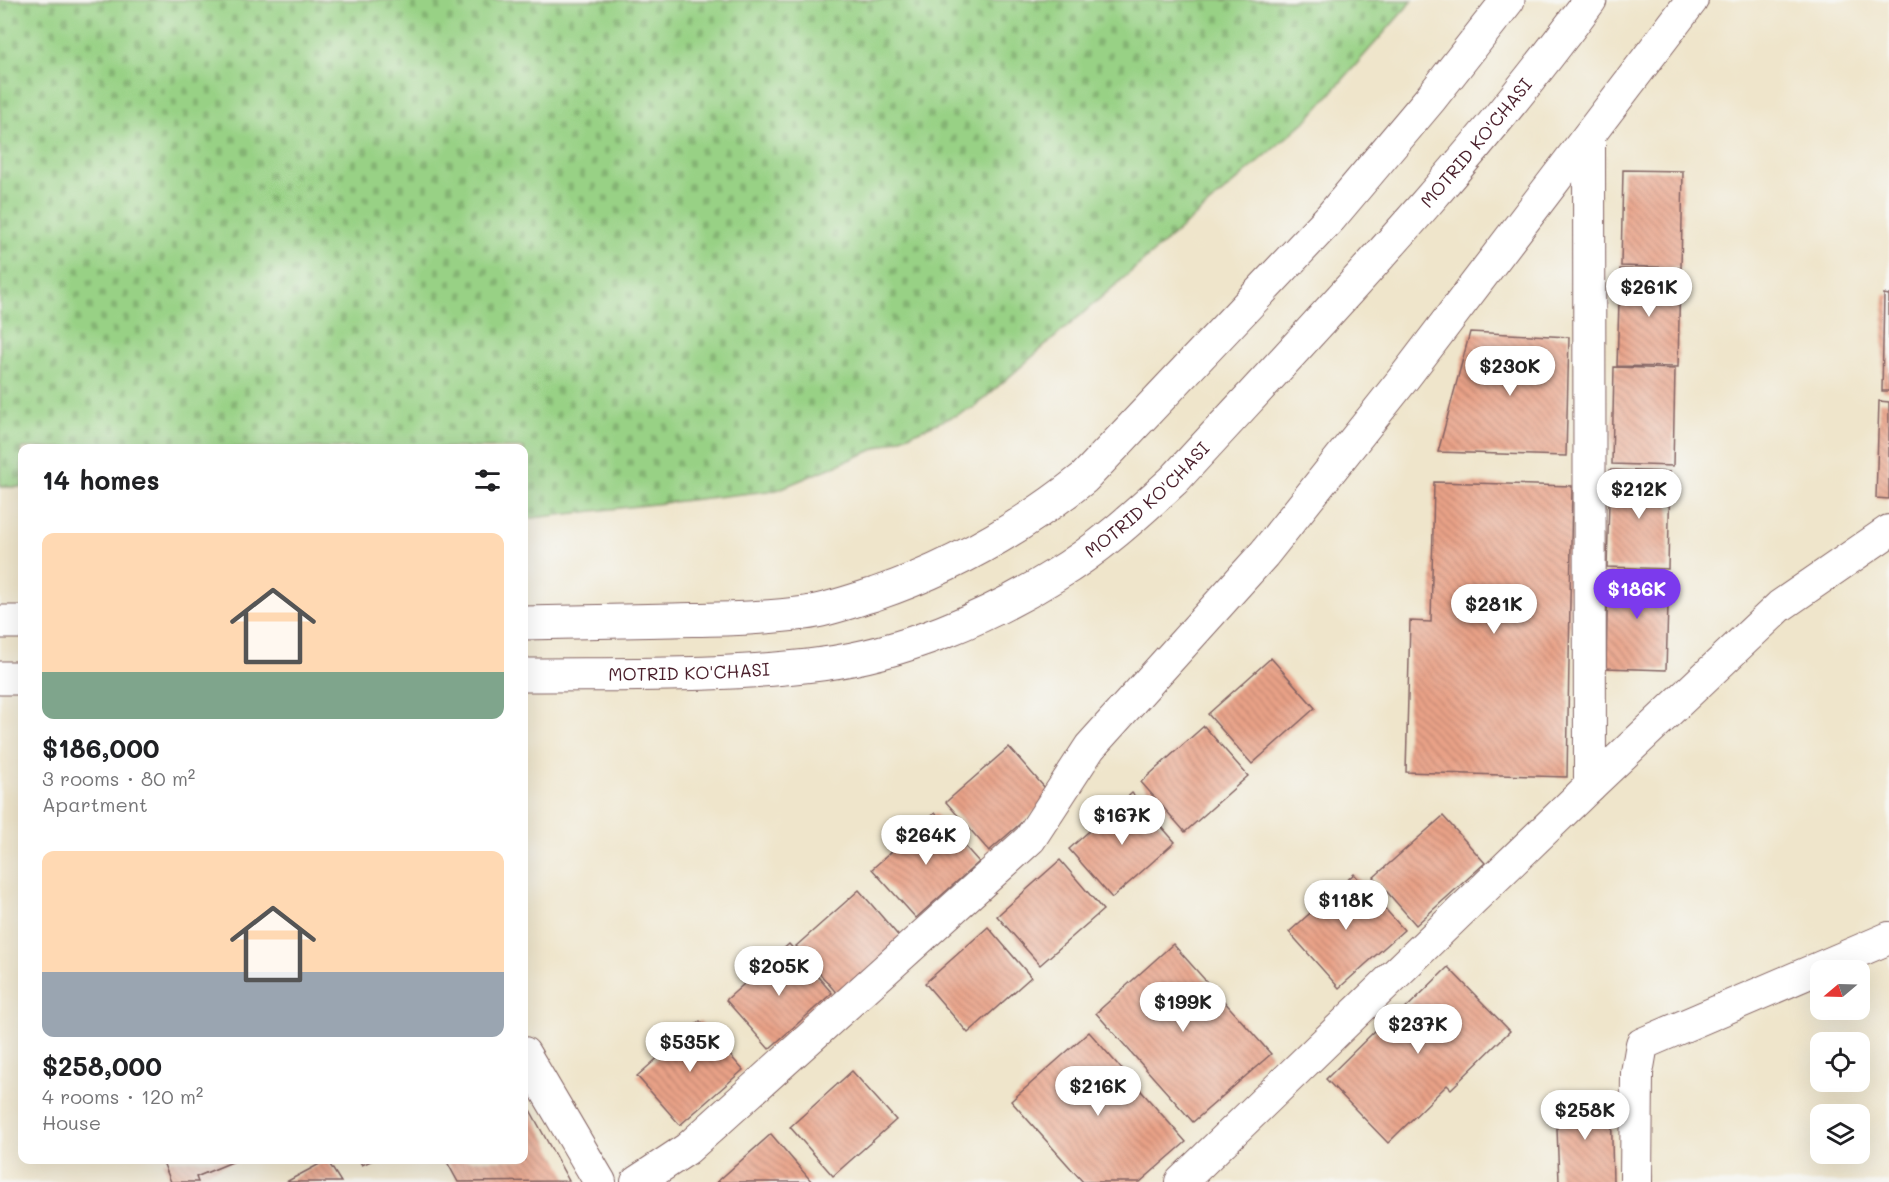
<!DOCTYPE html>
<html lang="en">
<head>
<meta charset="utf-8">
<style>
	:root { --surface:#fff; --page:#f2f2f2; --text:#202124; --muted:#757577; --accent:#7c3aed }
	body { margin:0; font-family:Mali,sans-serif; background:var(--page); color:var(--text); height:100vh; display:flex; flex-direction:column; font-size:22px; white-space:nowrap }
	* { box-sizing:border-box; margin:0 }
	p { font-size:20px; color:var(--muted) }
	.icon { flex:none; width:33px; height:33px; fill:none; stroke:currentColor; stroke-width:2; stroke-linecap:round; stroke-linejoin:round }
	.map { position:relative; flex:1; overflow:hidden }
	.drawer { position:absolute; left:18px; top:444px; width:510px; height:720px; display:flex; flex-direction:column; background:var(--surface); border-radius:12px; box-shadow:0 6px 24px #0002 }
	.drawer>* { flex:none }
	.needle { width:39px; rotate:251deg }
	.fabs { position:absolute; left:1810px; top:960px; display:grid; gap:12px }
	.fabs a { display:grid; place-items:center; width:60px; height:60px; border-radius:12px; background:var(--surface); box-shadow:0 6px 24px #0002; font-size:30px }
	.price { position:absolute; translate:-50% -51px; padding:0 14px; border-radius:21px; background:#fff; color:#222; font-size:20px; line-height:39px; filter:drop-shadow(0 2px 3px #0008) }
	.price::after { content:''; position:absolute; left:50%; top:36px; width:18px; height:14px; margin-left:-9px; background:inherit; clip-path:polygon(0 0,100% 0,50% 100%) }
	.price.current { background:var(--accent); color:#fff }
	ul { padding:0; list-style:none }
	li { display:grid; align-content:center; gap:12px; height:318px; padding:0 24px }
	li span { display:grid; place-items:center; height:186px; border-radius:12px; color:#555 }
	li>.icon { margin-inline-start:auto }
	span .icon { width:108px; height:108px; fill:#fffc; stroke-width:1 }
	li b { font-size:26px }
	h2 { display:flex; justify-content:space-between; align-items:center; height:72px; padding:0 24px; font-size:26px }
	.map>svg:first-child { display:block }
	.cemetery { fill:url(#cemetery-stones); stroke:#717858; stroke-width:1.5 }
	.building { fill:url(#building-back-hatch) }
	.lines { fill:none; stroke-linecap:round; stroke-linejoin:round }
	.minor-casing { stroke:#846463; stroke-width:34 }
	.major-casing { stroke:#846463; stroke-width:35 }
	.minor { stroke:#fff; stroke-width:32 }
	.major { stroke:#fff; stroke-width:33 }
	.labels { text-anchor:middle; stroke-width:5; stroke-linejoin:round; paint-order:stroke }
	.street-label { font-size:18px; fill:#4a1f2b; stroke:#f6f6f2 }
</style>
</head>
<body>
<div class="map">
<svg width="1889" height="1182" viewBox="0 0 1889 1182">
	<defs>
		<pattern id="cemetery-stones" width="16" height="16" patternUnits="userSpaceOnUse" patternTransform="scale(1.5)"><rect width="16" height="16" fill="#98d185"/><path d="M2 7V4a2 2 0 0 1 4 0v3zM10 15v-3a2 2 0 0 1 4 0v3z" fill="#84b373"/></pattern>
		<pattern id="building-back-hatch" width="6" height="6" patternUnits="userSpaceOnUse" patternTransform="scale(1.5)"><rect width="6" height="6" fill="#e9a287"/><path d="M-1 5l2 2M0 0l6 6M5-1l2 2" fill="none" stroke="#bf836f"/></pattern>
	</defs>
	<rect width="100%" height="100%" fill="#f6f6f2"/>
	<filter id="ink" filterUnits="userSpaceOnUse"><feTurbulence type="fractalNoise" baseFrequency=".0167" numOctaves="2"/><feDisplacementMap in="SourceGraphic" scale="12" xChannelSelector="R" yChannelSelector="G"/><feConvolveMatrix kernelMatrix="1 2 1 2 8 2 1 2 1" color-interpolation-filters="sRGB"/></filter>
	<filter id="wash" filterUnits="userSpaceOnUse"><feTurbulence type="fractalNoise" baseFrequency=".008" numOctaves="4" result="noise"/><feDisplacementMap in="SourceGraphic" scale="24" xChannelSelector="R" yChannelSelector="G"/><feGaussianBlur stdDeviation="1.35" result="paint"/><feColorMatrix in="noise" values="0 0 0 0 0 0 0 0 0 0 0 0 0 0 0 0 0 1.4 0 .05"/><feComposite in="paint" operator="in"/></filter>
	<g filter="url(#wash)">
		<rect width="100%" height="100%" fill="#efe5cb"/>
		<path class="cemetery" d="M0 0H1413L1309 118 973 408 777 490 524 519V448H22V487H0Z"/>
		<g id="blocks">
			<g class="building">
				<path d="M1623 170 1683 171 1681 268 1621 266Z"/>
				<path d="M1620 269 1680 271 1678 367 1617 366Z"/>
				<path d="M1884 294 1889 295V391H1882Z"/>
				<path d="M1470 332 1569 337 1566 456 1438 452Z"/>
				<path d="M1614 367 1675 369 1673 466 1612 464Z"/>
				<path d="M1879 401 1889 402V499L1876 498Z"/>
				<path d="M1610 470 1670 472 1668 569 1607 567Z"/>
				<path d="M1434 482 1572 486 1567 777 1406 772 1410 621 1431 622Z"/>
				<path d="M1608 571 1669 573 1666 670 1606 668Z"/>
				<path d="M1271 658 1315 708 1252 764 1208 714Z"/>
				<path d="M1204 726 1248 776 1185 832 1141 782Z"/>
				<path d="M1009 747 1052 796 989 851 946 802Z"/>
				<path d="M1132 793 1175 842 1112 898 1069 849Z"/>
				<path d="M935 813 979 862 916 918 872 869Z"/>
				<path d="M1443 816 1485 863 1416 925 1374 877Z"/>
				<path d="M1060 860 1103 910 1040 965 997 916Z"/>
				<path d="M1354 874 1404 930 1339 988 1289 932Z"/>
				<path d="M859 890 902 940 839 996 796 946Z"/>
				<path d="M988 927 1031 977 968 1033 925 983Z"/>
				<path d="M789 944 832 993 769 1049 726 1000Z"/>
				<path d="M1173 944 1271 1054 1193 1122 1096 1013Z"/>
				<path d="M1448 967 1510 1031 1451 1089 1447 1085 1388 1143 1326 1079 1385 1021 1389 1025Z"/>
				<path d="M700 1021 743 1070 680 1125 637 1076Z"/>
				<path d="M1089 1032 1186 1142 1140 1182H1083L1011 1101Z"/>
				<path d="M852 1071 896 1120 833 1176 790 1127Z"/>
				<path d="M524 1099 569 1181 458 1182 446 1160H524Z"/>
				<path d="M1611 1099 1613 1182H1559L1556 1101Z"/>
				<path d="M771 1134 812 1182H717Z"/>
				<path d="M169 1160H237L196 1177 198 1182H171L163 1162Z"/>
				<path d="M327 1160 341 1182H286Z"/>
				<path d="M359 1160H373L362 1165Z"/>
			</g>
		</g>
	</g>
	<g filter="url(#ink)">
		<use href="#blocks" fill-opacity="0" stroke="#846463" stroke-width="1.5"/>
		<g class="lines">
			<defs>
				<g id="minor">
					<path d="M1589 136 1590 786"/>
					<path d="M524 1053 600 1182"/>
					<path d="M637 1182 687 1149 1030 839 1090 747 1264 554 1404 378 1692 0"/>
					<path d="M1181 1182 1590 786 1780 606 1889 531"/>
					<path d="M1636 1182 1637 1073 1642 1044 1889 938"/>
				</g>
				<g id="major">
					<path d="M0 622H22"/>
					<path d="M524 623C573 622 623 621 673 620 717 619 761 619 805 613 828 610 852 601 875 594 952 568 1020 529 1084 478L1330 218 1431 98 1508 0"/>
					<path id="s1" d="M524 675C623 674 724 677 822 664 901 654 987 618 1054 576 1098 550 1137 514 1174 480 1317 324 1465 171 1590 0"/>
					<path d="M0 678H22"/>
				</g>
			</defs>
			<use href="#minor" class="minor-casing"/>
			<use href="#major" class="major-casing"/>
			<use href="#minor" class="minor"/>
			<use href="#major" class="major"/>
		</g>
	</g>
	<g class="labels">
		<g class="street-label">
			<text dy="6" stroke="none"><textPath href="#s1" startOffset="1155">MOTRID KO'CHASI</textPath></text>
			<text dy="6" stroke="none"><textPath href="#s1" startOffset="669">MOTRID KO'CHASI</textPath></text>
			<text dy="6" stroke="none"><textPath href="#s1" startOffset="165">MOTRID KO'CHASI</textPath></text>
		</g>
	</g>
</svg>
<div class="fabs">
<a><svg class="needle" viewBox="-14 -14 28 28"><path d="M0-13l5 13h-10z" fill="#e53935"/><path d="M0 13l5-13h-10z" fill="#757577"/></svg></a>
<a><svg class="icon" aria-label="locate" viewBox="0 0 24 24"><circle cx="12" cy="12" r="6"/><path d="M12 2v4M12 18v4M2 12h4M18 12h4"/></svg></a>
<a><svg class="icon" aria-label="layers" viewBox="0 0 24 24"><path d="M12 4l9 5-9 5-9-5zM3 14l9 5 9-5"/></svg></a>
</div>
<b class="price" style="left:1649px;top:318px">$261K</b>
<b class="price" style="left:1510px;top:397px">$230K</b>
<b class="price" style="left:1639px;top:520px">$212K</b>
<b class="price current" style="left:1637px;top:620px">$186K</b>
<b class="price" style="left:1494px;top:635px">$281K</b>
<b class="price" style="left:1122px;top:846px">$167K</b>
<b class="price" style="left:926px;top:866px">$264K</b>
<b class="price" style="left:1346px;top:931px">$118K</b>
<b class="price" style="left:779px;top:997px">$205K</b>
<b class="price" style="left:1183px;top:1033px">$199K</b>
<b class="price" style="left:1418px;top:1055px">$237K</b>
<b class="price" style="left:690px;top:1073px">$535K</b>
<b class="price" style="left:1098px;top:1117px">$216K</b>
<b class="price" style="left:1585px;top:1141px">$258K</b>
<section class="drawer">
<h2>14 homes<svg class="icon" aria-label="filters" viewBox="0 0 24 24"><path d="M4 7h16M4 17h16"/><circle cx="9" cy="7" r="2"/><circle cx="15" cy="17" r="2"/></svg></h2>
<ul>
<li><span style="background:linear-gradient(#ffd9b3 75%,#7fa58c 0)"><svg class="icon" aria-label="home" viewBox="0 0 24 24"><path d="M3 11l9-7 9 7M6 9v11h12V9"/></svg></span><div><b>$186,000</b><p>3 rooms · 80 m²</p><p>Apartment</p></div></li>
<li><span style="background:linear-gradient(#ffd9b3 65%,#9aa5b1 0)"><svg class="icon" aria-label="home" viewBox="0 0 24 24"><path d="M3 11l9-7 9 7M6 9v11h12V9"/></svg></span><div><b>$258,000</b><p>4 rooms · 120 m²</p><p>House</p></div></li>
</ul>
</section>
</div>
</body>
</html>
